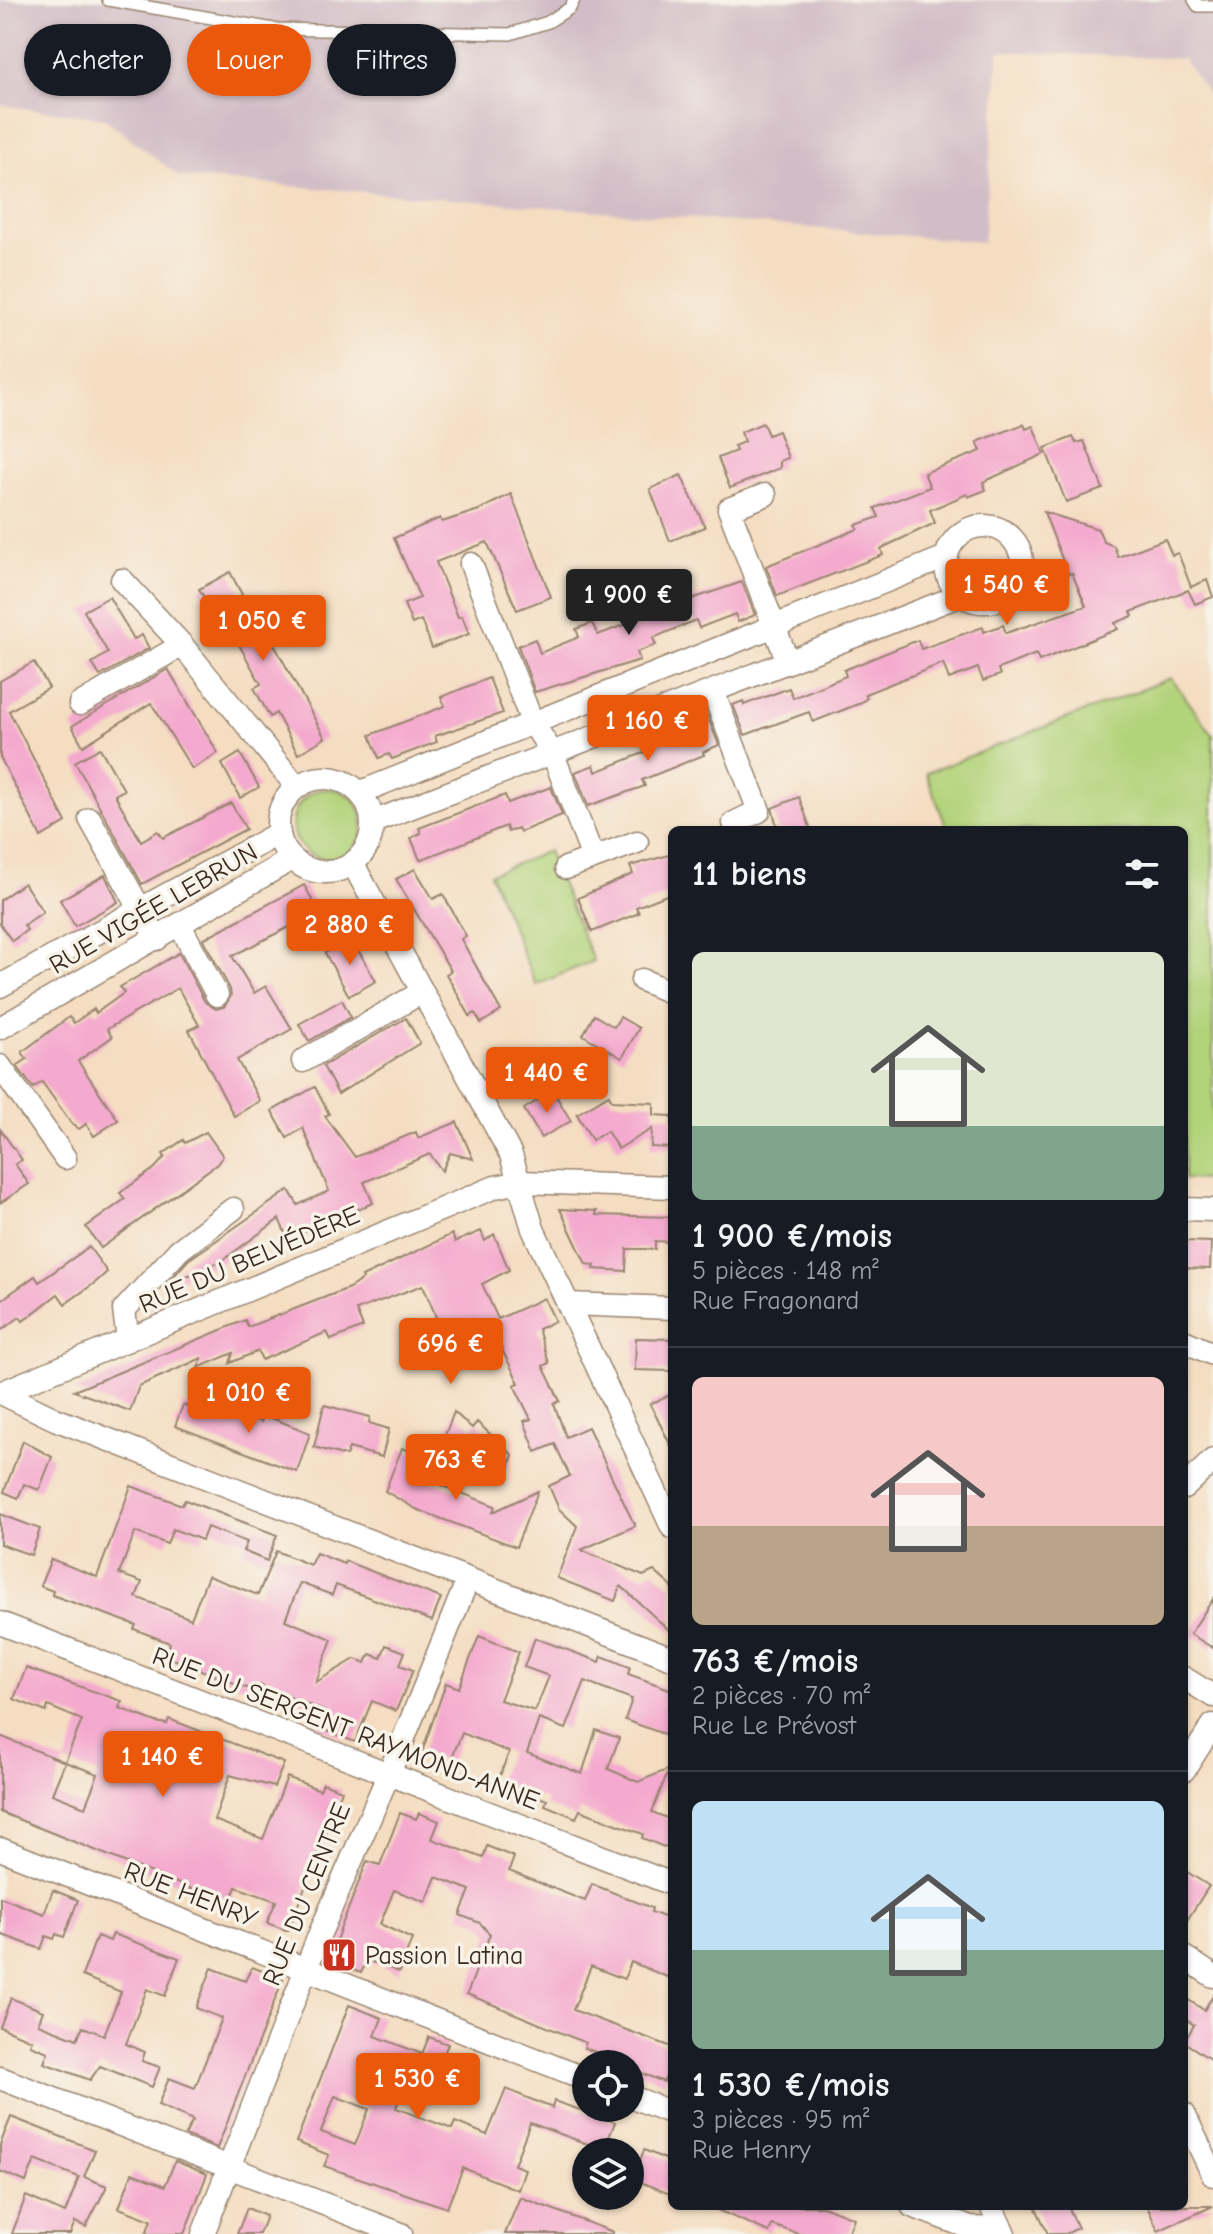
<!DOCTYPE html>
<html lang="fr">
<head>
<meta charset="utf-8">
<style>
	:root { --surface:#171b24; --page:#242831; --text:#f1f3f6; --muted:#9ea1a6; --line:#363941; --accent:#ea580c }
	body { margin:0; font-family:"Comic Neue",sans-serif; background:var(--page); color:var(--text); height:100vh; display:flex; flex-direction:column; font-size:30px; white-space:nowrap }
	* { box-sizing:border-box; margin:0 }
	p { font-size:26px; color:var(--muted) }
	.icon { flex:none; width:44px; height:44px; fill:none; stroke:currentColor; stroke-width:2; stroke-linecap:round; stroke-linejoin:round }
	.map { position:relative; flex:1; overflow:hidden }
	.side { position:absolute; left:668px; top:826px; width:520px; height:1384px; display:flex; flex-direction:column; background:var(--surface); border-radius:12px; box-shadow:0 2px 6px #0004 }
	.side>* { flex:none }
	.guide { position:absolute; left:24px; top:24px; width:524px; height:72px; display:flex; gap:16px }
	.tools { position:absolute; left:572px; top:2050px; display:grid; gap:16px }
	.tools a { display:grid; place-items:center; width:72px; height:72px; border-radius:50%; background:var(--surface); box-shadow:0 2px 6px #0004; font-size:40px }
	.price { position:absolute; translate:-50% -68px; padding:0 18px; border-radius:8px; background:var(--accent); color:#fff; font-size:26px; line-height:52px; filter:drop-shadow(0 2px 4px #0008) }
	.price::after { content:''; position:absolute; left:50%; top:48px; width:24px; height:18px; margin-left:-12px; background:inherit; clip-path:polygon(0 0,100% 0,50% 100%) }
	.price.selected { background:#222; color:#fff }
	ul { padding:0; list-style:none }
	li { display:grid; align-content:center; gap:16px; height:424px; padding:0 24px }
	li+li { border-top:2px solid var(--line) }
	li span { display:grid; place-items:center; height:248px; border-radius:12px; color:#555 }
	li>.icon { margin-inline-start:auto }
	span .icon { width:144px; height:144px; fill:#fffc; stroke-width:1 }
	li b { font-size:34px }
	h2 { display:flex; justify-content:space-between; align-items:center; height:96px; padding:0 24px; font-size:34px }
	.chip { padding:0 28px; border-radius:36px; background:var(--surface); box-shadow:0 2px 6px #0004; font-size:28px; line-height:72px }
	.chip.selected { background:var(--accent); color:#fff }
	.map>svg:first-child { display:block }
	.industrial { fill:#d2bdc6 }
	.green { fill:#b2d37a; stroke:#767e4c; stroke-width:2 }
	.building { fill:#f4aace; fill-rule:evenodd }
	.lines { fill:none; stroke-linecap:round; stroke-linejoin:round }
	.service-casing { stroke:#988470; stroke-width:14 }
	.minor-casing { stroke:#988470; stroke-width:25 }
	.service { stroke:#fff; stroke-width:11 }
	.minor { stroke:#fff; stroke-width:22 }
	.labels { text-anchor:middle; stroke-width:7; stroke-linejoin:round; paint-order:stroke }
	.street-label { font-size:26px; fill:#3b2a1e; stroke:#f7f3e8 }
	.poi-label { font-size:26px; fill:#3b2a1e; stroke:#f7f3e8; text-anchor:start }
</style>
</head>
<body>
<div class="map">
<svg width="1213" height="2234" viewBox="0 0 1213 2234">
	<rect width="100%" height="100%" fill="#f7f3e8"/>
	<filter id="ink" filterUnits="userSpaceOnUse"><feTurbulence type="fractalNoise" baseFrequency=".0125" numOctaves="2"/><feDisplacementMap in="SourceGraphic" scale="16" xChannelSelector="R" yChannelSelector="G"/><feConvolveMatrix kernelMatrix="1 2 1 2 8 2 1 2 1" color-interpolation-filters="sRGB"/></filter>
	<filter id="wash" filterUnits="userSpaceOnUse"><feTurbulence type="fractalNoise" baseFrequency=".006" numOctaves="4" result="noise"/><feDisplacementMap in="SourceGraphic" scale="32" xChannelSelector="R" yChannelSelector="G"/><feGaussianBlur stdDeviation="1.8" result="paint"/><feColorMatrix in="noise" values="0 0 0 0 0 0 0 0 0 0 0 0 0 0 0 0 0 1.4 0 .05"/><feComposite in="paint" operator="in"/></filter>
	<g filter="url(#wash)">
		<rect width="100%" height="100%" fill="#f4ddc1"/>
		<path class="industrial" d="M0 0H1213V100L1183 59 999 51 983 242 180 177 104 118 0 105Z"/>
		<g class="green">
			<path d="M1171 678 1213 735V1180L1184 1179V830H944L947 828 926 773Z"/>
			<circle cx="328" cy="824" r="35"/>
			<path d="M548 851 593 961 536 985 490 874Z"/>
		</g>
		<g id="blocks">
			<g class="building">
				<path d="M763 423 768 435 778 431 788 458 780 461V468L730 488 718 458 736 451 734 446 744 442 741 432Z"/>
				<path d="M1024 424 1026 429 1033 426 1044 454 983 482 986 490 968 497 967 494 930 510 935 523 886 546 881 549 883 555 777 596 766 566 858 529 856 525 879 517 875 508 930 487 924 473 981 451 977 442Z"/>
				<path d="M1073 437 1076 443 1084 441 1103 489 1066 502 1045 448Z"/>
				<path d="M681 475 705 527 670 541 650 489Z"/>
				<path d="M511 494 551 597 517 610 487 542 436 562 458 617 462 616 469 634 432 648 421 620 412 624 404 604 420 598 394 538 440 518 442 522 479 510Z"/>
				<path d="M1044 512 1098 529 1104 542 1114 546 1118 557 1165 539 1172 555 1178 553 1191 587 1207 580 1213 597 1195 604 1188 590 1131 612 1133 616 1115 623 1118 629 1039 661 1036 654 998 669 1000 675 983 681 978 668 949 679 943 663 865 694 867 698 858 704 813 722 809 712 745 735 733 705 743 701 744 705 789 688 793 698 846 676 844 670 918 640 921 649 983 627 984 632 1003 625 1006 633 1086 606 1072 573 1068 574Z"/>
				<path d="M230 572 247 604 242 607 260 640 269 635 325 738 298 754 276 713 270 717 254 688 261 684 233 634 224 640 204 604 207 602 199 589Z"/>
				<path d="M742 582 755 615 738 622 735 614 699 628 696 620 653 638 656 645 637 652 640 660 535 692 518 646 535 639 540 653 579 637 576 629 592 623 598 635 632 622 630 616 642 609 677 595 680 603Z"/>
				<path d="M109 597 134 639 142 635 149 648 100 676 92 663 108 653 84 611Z"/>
				<path d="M34 662 49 688 9 711 66 822 41 837 0 757V681Z"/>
				<path d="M168 669 218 753 192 769 151 703 83 746 72 726Z"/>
				<path d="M489 678 503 713 435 736 437 742 392 759 389 754 379 758 370 735 445 706 441 697Z"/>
				<path d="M707 715 719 745 703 752 704 755 642 780 645 786 588 806 575 772 594 765 596 772 651 750 649 744 691 727 689 722Z"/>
				<path d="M100 748 124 790 115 795 141 841 158 831 163 838 231 803 246 829 142 884 75 762Z"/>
				<path d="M240 753 259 787 240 798 222 764Z"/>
				<path d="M551 787 562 815 520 832 518 828 508 832 506 826 420 860 411 838 421 833 419 828 505 795 508 803Z"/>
				<path d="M799 797 811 830H778L772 808Z"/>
				<path d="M672 854V893L636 907 639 913 592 932 578 898 633 874 630 866Z"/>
				<path d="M415 869 433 899 443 894 466 936 461 939 501 1011 481 1023 475 1013 470 1016 446 974 451 971 396 879Z"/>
				<path d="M105 875 118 902 75 926 60 900Z"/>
				<path d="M24 883 43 912 24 925 27 930 12 941 0 924V900Z"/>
				<path d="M304 885 319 912 232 956 254 993 266 986 292 1029 237 1060 260 1101 234 1116 189 1030 199 1025 178 988 107 1029 112 1037 78 1061 118 1120 94 1136 86 1124 79 1129 72 1124 42 1082 33 1088 17 1066 27 1059 22 1052 69 1017 74 1023 94 1009 96 1013 124 993 120 987 179 953 205 1002 216 1009 224 1007 231 996 230 989 203 939Z"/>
				<path d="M342 909 357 934 338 945 323 920Z"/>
				<path d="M351 938 376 981 349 996 325 953Z"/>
				<path d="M342 1000 351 1017 309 1041 299 1024Z"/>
				<path d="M594 1015 614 1027 620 1017 639 1028 622 1058 583 1035Z"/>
				<path d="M406 1018 420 1043 338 1094 323 1066Z"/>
				<path d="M315 1087 329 1114 325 1116 355 1157 416 1132 418 1138 457 1122 473 1159 450 1153 442 1171 430 1154 364 1182 373 1203 288 1239 279 1219 222 1261 166 1285 188 1260 289 1190 298 1205 329 1191 303 1128 287 1138 272 1111Z"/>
				<path d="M553 1091 571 1121 541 1138 524 1109Z"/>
				<path d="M609 1095 612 1101 654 1103V1115L672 1116V1148L651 1147 652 1129 618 1149 607 1131 592 1140 577 1114Z"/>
				<path d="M0 1129 22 1160 15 1164 29 1184 0 1203Z"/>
				<path d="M206 1132 223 1156 217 1164 101 1248 86 1227 125 1199 120 1193 155 1168 165 1157 163 1154 183 1140 185 1143Z"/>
				<path d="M560 1209 597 1211 596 1215 672 1217V1242L655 1241V1249H627L626 1271 594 1269 595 1265 586 1264Z"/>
				<path d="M481 1231 485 1241 494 1234 509 1270 482 1284 498 1319 544 1298 555 1321 538 1329 549 1363 543 1366 560 1401 554 1404 566 1437 588 1427 635 1526 581 1550 643 1576 654 1571 672 1587V1633L621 1586 615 1601 557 1578 577 1526 559 1509 549 1486 570 1476 555 1444 536 1452 524 1421 531 1419 514 1385 519 1383 495 1336 435 1365 445 1339 423 1285 356 1310 363 1327 331 1340 327 1332 262 1360 258 1351 230 1363 233 1353 198 1368 202 1358 139 1386 130 1411 74 1391 245 1320 248 1327 349 1288 363 1279 362 1277 452 1234 455 1242Z"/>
				<path d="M1184 1241 1211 1242 1210 1269 1184 1268Z"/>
				<path d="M89 1247 107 1272 96 1282 65 1304 58 1294 23 1321 20 1317 0 1331V1301L35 1276 39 1282Z"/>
				<path d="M636 1338 672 1339 671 1371 635 1370Z"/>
				<path d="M672 1394V1448L650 1404Z"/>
				<path d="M216 1404 261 1422 264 1415 310 1433 297 1472 175 1426 183 1405 212 1416Z"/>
				<path d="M324 1405 370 1417 369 1423 389 1429 382 1457 349 1448 346 1456 314 1447Z"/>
				<path d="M454 1412 472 1428 477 1422 513 1455 508 1470 442 1443Z"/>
				<path d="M23 1441 52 1457 39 1490 24 1484 18 1498 4 1492Z"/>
				<path d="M402 1448 435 1462 428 1480 495 1506 493 1512 538 1491 516 1547 416 1509 385 1491Z"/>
				<path d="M131 1486 182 1505 185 1500 277 1535 267 1561 243 1551 247 1542 207 1527 202 1540 173 1529 167 1544 135 1532 119 1574 142 1582 136 1597 191 1619 208 1576 258 1595 276 1551 310 1565 316 1553 344 1564 345 1561 441 1598 432 1621 336 1585 332 1595 300 1583 285 1620 332 1639 316 1682 355 1659 366 1663 370 1654 381 1658 386 1645 405 1652 400 1665 413 1670 396 1711 372 1701 355 1742 317 1727 324 1711 260 1685 257 1692 165 1656 170 1643 134 1629 136 1625 52 1595 53 1591 40 1586 51 1559 97 1577Z"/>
				<path d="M0 1514 40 1529 31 1555 0 1544Z"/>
				<path d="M1213 1599V1648L1190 1634Z"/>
				<path d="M479 1636 519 1652 500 1700 535 1711 549 1676 524 1667 535 1638 600 1662 602 1656 630 1667 628 1674 672 1690V1737L625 1720 632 1699 585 1681 566 1729 539 1719 527 1753 582 1774 596 1730 619 1738 608 1769 638 1782 669 1769 652 1812 672 1820V1842L664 1847 642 1838 643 1834 580 1810 576 1818 545 1805 547 1800 498 1781 509 1752 462 1733 450 1762 422 1752 446 1683 459 1688Z"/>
				<path d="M26 1668 122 1701 119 1708 156 1722 167 1724 169 1719 284 1763 274 1787 230 1775 214 1820 263 1839 287 1777 320 1790 323 1783 342 1790 288 1931 267 1923 276 1901 236 1887 229 1904 0 1812V1736L65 1762 82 1720 48 1706 46 1712 14 1699ZM65 1762 98 1774 85 1807 52 1794Z"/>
				<path d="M400 1813 416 1819 419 1813 439 1821 432 1839 483 1858 487 1846 514 1857 509 1871 585 1901 592 1884 652 1908 651 1912 672 1920V1979L631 1962 624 1979 591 1966 573 2010 672 2047V2060L664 2082 630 2069V2064L584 2048 586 2043 467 1994 490 1934 480 1923 460 1915 470 1890 436 1877 426 1902 394 1890 380 1924 412 1939 399 1972 367 1960 361 1973 336 1964 331 1953 367 1861 380 1865Z"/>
				<path d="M1184 1870 1209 1886 1184 1925Z"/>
				<path d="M53 1890 78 1900 64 1937 56 1934 54 1939 46 1936 41 1949 0 1934V1897L44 1914Z"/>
				<path d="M113 1934 179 1958 165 1996 147 1989 126 2044 145 2052 142 2061 160 2067 152 2087 100 2066 90 2080 44 2063 48 2052 30 2045 32 2040 0 2027 11 1998 43 2011 38 2024 77 2039 83 2027 104 2035 121 1992 82 1976 97 1936 110 1941Z"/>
				<path d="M252 1967 283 1979 217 2148 185 2135 193 2120 158 2105 169 2078 195 2088 222 2018 196 2008 212 1968 245 1981Z"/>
				<path d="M1213 1996V2061L1184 2042 1194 2025 1184 2018V1997L1204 2010Z"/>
				<path d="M349 2005 382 2018 375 2036 422 2054 429 2037 448 2044 434 2078 410 2068 396 2108 452 2129 455 2122 487 2135 506 2089 552 2108 554 2101 615 2122 604 2150 530 2123 514 2165 525 2169 518 2190 463 2168 447 2208 324 2166 329 2155 296 2142ZM335 2096 369 2109 355 2145 321 2132Z"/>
				<path d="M11 2117 95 2150 84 2177 107 2186 86 2227 75 2222 70 2234H12L26 2196 65 2213 79 2177 35 2160 26 2182 0 2171V2145Z"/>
				<path d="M644 2150 672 2162V2195L633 2179Z"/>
				<path d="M175 2161 207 2174 184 2234H146L151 2220 119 2208 132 2173 165 2186Z"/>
				<path d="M520 2197 613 2232V2234H505Z"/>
				<path d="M708 2206H823L854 2218 848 2234H799L772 2225 769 2232Z"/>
				<path d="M1035 2206H1068L1078 2228 1066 2234H1048Z"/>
				<path d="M1147 2206H1213L1158 2231Z"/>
				<path d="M247 2208 266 2216 259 2234H237Z"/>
			</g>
		</g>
	</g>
	<g filter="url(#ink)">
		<use href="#blocks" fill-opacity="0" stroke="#988470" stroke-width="2"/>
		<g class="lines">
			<defs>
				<g id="service">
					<path d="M108 0 274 29 510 34 548 22 570 8 574 0"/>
					<path d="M1194 0 1198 6H1213"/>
				</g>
				<g id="minor">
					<path d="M765 495 729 509 788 662"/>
					<circle cx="984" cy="564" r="38"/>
					<path d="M471 564 532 722 553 754 593 858"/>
					<path d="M122 580 182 645 297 787"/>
					<path d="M713 692 759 811 734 823"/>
					<path d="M80 704 182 645"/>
					<circle cx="325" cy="825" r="47"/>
					<path d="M361 792 946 557"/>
					<path d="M90 819 157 939"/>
					<path d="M373 822 961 595"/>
					<path d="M353 864 511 1155 533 1229 672 1527"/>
					<path d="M566 868 637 842"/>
					<path d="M180 925 217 995"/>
					<path d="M642 980 672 993"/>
					<path d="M0 986 279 833"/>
					<path d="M0 1028 292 859"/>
					<path d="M303 1061 422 992"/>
					<path d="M0 1066 65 1158"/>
					<path d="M1184 1209 1213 1210"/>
					<path d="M569 1304 672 1308"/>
					<path d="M128 1340 124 1310 179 1250 233 1209"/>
					<path d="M1184 1341 1213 1354"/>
					<path d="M0 1393 495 1187 521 1182 672 1187"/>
					<path d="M1 1393 55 1419 672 1658"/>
					<path d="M1184 1488 1213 1460"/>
					<path d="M0 1623 672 1884"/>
					<path d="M1184 1678 1213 1696"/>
					<path d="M1184 1770 1213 1725"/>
					<path d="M0 1849 586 2079"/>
					<path d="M1184 1957 1213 1976"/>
					<path d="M0 2078 401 2234"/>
					<path d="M630 2096 672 2113"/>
					<path d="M1184 2114 1213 2175"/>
					<path d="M912 2206 970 2228 1002 2229"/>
					<path d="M991 2206 1004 2234"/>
					<path d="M203 2234 318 1938 399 1750 468 1579"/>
				</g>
			</defs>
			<use href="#service" class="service-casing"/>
			<use href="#minor" class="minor-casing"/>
			<use href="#service" class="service"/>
			<use href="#minor" class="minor"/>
		</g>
	</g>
	<defs>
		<symbol id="restaurant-square" viewBox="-11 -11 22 22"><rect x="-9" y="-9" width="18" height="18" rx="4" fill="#c8321e" stroke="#f7f3e8"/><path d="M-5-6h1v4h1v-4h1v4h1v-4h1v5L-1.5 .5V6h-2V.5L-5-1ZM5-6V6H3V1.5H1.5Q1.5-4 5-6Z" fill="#fff"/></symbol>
	</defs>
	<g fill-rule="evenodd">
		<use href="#restaurant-square" x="319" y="1935" width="40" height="40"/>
	</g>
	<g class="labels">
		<g class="street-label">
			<text transform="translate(153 908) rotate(-30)" y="9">RUE VIGÉE LEBRUN</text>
			<text transform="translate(249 1259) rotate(-23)" y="9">RUE DU BELVÉDÈRE</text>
			<text transform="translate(346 1728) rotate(21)" y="9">RUE DU SERGENT RAYMOND-ANNE</text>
			<text transform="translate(191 1894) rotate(21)" y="9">RUE HENRY</text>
			<text transform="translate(306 1894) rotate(-68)" y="9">RUE DU CENTRE</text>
		</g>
		<g class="poi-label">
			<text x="365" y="1964">Passion Latina</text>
		</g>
	</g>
</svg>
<div class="tools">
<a><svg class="icon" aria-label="locate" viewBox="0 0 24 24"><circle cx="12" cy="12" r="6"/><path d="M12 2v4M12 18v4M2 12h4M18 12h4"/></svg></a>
<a><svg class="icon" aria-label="layers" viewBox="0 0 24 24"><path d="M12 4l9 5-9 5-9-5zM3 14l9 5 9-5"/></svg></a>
</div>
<b class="price" style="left:1007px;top:627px">1 540 €</b>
<b class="price selected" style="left:629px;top:637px">1 900 €</b>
<b class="price" style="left:263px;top:663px">1 050 €</b>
<b class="price" style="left:648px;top:763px">1 160 €</b>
<b class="price" style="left:350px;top:967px">2 880 €</b>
<b class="price" style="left:547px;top:1115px">1 440 €</b>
<b class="price" style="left:451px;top:1386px">696 €</b>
<b class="price" style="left:249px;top:1435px">1 010 €</b>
<b class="price" style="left:456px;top:1502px">763 €</b>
<b class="price" style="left:163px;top:1799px">1 140 €</b>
<b class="price" style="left:418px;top:2121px">1 530 €</b>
<div class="guide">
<a class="chip">Acheter</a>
<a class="chip selected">Louer</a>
<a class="chip">Filtres</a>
</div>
<section class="side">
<h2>11 biens<svg class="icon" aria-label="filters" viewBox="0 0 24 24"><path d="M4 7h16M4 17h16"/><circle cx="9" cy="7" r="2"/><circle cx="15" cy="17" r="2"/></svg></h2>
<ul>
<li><span style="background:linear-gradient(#dfe7d0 70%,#7fa58c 0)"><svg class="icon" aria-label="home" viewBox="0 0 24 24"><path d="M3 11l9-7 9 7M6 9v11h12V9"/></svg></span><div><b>1 900 €/mois</b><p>5 pièces · 148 m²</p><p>Rue Fragonard</p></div></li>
<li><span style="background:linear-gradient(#f6c9c9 60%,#b9a48a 0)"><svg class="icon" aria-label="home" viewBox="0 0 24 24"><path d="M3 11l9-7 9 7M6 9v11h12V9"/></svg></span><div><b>763 €/mois</b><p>2 pièces · 70 m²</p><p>Rue Le Prévost</p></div></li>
<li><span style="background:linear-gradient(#bfe0f5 60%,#7fa58c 0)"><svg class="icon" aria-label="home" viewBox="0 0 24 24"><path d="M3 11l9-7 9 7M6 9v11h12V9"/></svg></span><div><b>1 530 €/mois</b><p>3 pièces · 95 m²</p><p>Rue Henry</p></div></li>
</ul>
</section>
</div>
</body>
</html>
